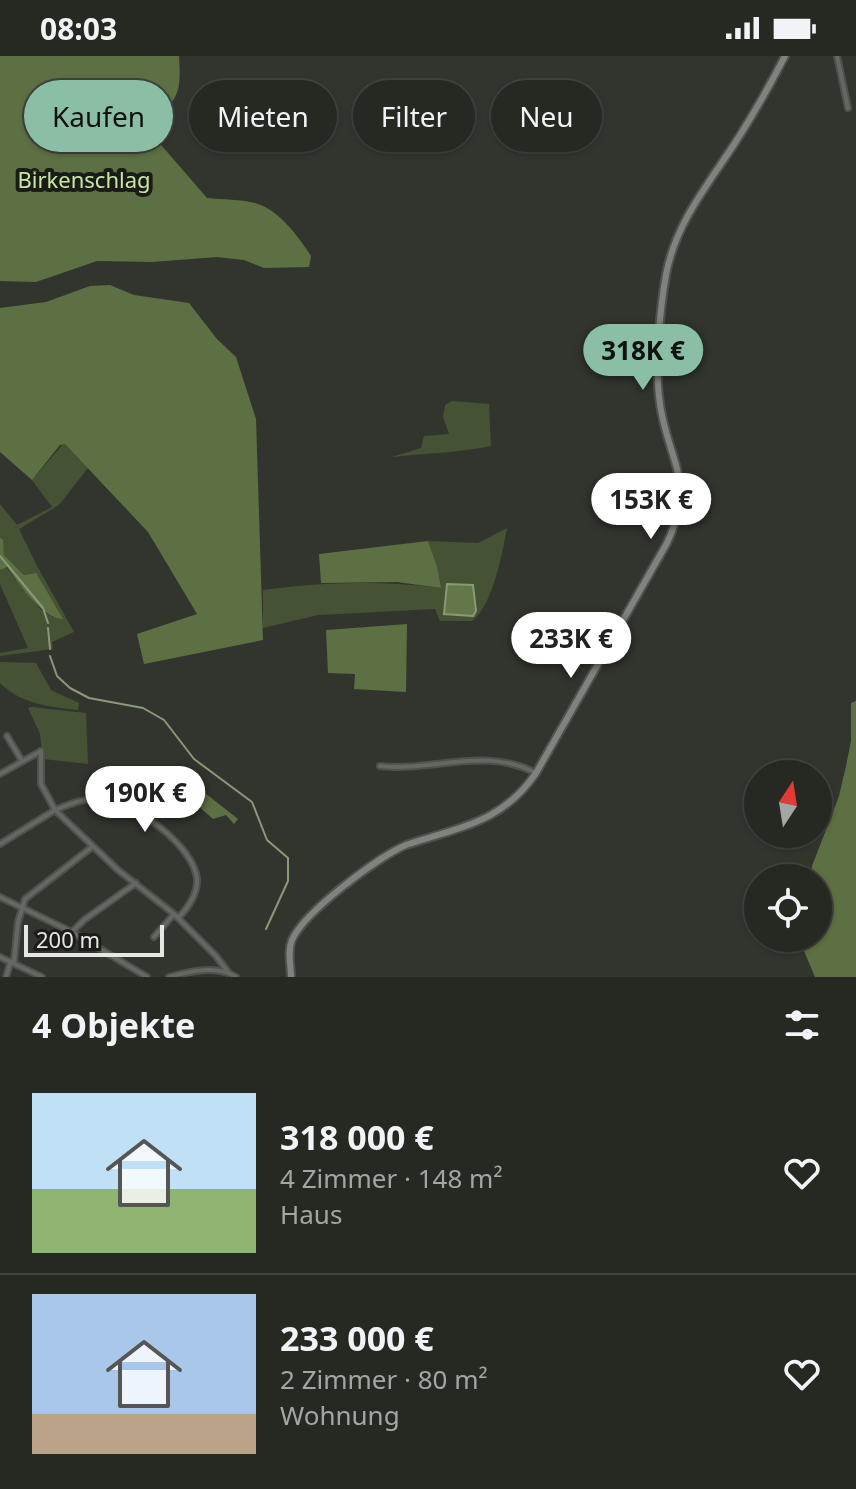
<!DOCTYPE html>
<html lang="de">
<head>
<meta charset="utf-8">
<style>
	:root { --surface:#262822; --page:#2e302a; --text:#f1f3f6; --muted:#a4a6a5; --line:#424440; --accent:#8abfa5 }
	body { margin:0; font-family:"Noto Sans",sans-serif; background:var(--page); color:var(--text); height:100vh; display:flex; flex-direction:column; font-size:30px; white-space:nowrap }
	* { box-sizing:border-box; margin:0 }
	p { font-size:26px; color:var(--muted) }
	.icon { flex:none; width:44px; height:44px; fill:none; stroke:currentColor; stroke-width:2; stroke-linecap:round; stroke-linejoin:round }
	.map { position:relative; height:921px; overflow:hidden }
	.side { display:flex; flex-direction:column; background:var(--surface); flex:1 }
	.side>* { flex:none }
	.top-card { position:absolute; left:24px; top:24px; width:808px; height:72px; display:flex; gap:16px }
	.needle { width:52px; rotate:12deg }
	.controls { position:absolute; left:744px; top:704px; display:grid; gap:16px }
	.controls a { display:grid; place-items:center; width:88px; height:88px; border-radius:50%; background:var(--surface); box-shadow:0 2px 6px #0004,0 0 0 2px var(--line); font-size:40px }
	.scale { position:absolute; left:24px; bottom:20px; width:140px; box-sizing:border-box; padding-left:8px; border:4px solid #e5e7e3; border-top:0; font-size:22px; line-height:28px; white-space:nowrap; color:#e5e7e3; -webkit-text-stroke:6px #1b1c19; paint-order:stroke }
	.price { position:absolute; translate:-50% -68px; padding:0 18px; border-radius:28px; background:#fff; color:#222; font-size:26px; line-height:52px; filter:drop-shadow(0 2px 4px #0008) }
	.price::after { content:''; position:absolute; left:50%; top:48px; width:24px; height:18px; margin-left:-12px; background:inherit; clip-path:polygon(0 0,100% 0,50% 100%) }
	.price.active { background:var(--accent); color:#111 }
	ul { padding:0; list-style:none }
	li { display:flex; align-items:center; gap:24px; height:200px; padding:0 32px }
	li+li { border-top:2px solid var(--line) }
	li span { display:grid; place-items:center; flex:none; width:224px; height:160px; border-radius:0px; color:#555 }
	li>.icon { margin-inline-start:auto }
	span .icon { width:96px; height:96px; fill:#fffc; stroke-width:1 }
	li b { font-size:34px }
	h2 { display:flex; justify-content:space-between; align-items:center; height:96px; padding:0 32px; font-size:34px }
	.tag { padding:0 28px; border-radius:36px; background:var(--surface); box-shadow:0 2px 6px #0004,0 0 0 2px var(--line); font-size:28px; line-height:72px }
	.tag.active { background:var(--accent); color:#111 }
	.status { display:flex; justify-content:space-between; align-items:center; height:56px; padding:0 40px; background:var(--surface); direction:ltr }
	.status svg { height:22px; fill:currentColor }
	.map>svg:first-child { display:block }
	.green { fill:#455334 }
	.forest { fill:#5d7043 }
	.water { fill:#637749; stroke:#8a9977; stroke-width:2 }
	.lines { fill:none; stroke-linecap:round; stroke-linejoin:round }
	.stream { stroke:#8a9977; stroke-width:2 }
	.street-casing { stroke:#4f514b; stroke-width:8 }
	.secondary-casing { stroke:#4f514b; stroke-width:10 }
	.street { stroke:#656763; stroke-width:4 }
	.secondary { stroke:#80837d; stroke-width:6 }
	.labels { text-anchor:middle; stroke-width:8; stroke-linejoin:round; paint-order:stroke }
	.park-label { font-size:22px; fill:#c8e8a0; stroke:#1b1c19 }
</style>
</head>
<body>
<div class="status"><b>08:03</b><svg viewBox="0 0 49 12"><path d="M0 12V9h3v3zM5 12V6h3v6zM10 12V3h3v9zM15 12V0h3v12zM26 1h20v11H26zM47 4h2v5h-2z"/></svg></div>
<div class="map">
<svg width="856" height="921" viewBox="0 0 856 921">
	<rect width="100%" height="100%" fill="#32352e"/>
	<g class="green">
		<path d="M452 345 489 348 491 390C458 397 426 397 392 401L421 392 424 380 449 378 443 361 445 349Z"/>
		<path d="M64 387 88 412 59 449 19 473 36 508 74 576 52 586 53 593 0 600V597L28 592 0 528V514L6 511 40 553 54 562 34 517 24 519 4 499 2 482 0 481V448L17 469 52 451 32 424Z"/>
		<path d="M507 472C502 498 493 549 472 565H440L435 553 318 559 263 572V534C323 526 380 524 440 532L437 510 428 485 478 487Z"/>
		<path d="M0 606 36 607 51 634 79 647 78 654C50 651 21 648 0 627Z"/>
		<path d="M32 651 86 657 88 708 43 703 40 678 28 652Z"/>
	</g>
	<g class="forest">
		<path d="M0 0H179C182 46 175 40 149 75L207 142C224 144 249 143 263 150 284 160 299 182 311 200L309 211 264 212 244 204 217 201 152 206 97 205 36 226 0 225Z"/>
		<path d="M110 229 134 239 189 247 217 283 236 301 256 363 263 584 144 608 137 578 197 558 148 476 65 388 60 389 32 424 0 396V252L46 246 90 230Z"/>
		<path d="M0 481 3 484 4 499 24 519 36 517 63 563C41 562 20 528 7 511L0 514Z"/>
		<path d="M428 485 437 510 441 532 397 526 321 527 319 498Z"/>
		<path d="M407 568 406 636 354 633 355 618 328 617 326 574Z"/>
		<path d="M856 645V921H815L801 888 802 882H818V822H812V810L839 740 846 710 851 685V647Z"/>
		<path d="M172 711 238 763 234 768 226 759 213 763C195 747 179 734 172 711Z"/>
	</g>
	<path class="water" d="M447 528 473 529 476 555 473 560 444 558Z"/>
	<g class="lines">
		<g class="stream">
			<path d="M0 500 43 552 48 567"/>
			<path d="M48 572 50 593"/>
			<path d="M50 600 57 620 70 632 89 642 143 652 164 664 194 703 252 746 267 784 288 802V825L266 873"/>
		</g>
		<defs>
			<g id="street">
				<path d="M837 0 848 52"/>
				<path d="M7 680 22 705"/>
				<path d="M41 695V728L55 754C70 748 86 741 103 743 134 746 194 790 197 823 198 837 188 852 179 861"/>
				<path d="M380 710C432 716 485 690 536 717"/>
				<path d="M0 718 41 695"/>
				<path d="M0 788 55 754 118 814 174 858 216 900 228 916"/>
				<path d="M0 841 72 876 147 921"/>
				<path d="M72 876 84 864 136 827"/>
				<path d="M154 881 174 858"/>
				<path d="M0 901 42 921"/>
				<path d="M14 906 18 866 25 843 92 791"/>
				<path d="M6 921 11 905"/>
				<path d="M169 921C190 915 217 909 236 921"/>
			</g>
			<path id="secondary" d="M291 921C291 909 287 896 292 884 304 856 378 801 406 789 459 771 502 767 536 717L667 487C698 421 665 403 659 340 655 307 660 252 666 219 675 169 706 131 733 90 752 61 769 31 785 0"/>
		</defs>
		<use href="#street" class="street-casing"/>
		<use href="#secondary" class="secondary-casing"/>
		<use href="#street" class="street"/>
		<use href="#secondary" class="secondary"/>
	</g>
	<g class="labels">
		<g class="park-label">
			<text x="84" y="132">Birkenschlag</text>
		</g>
	</g>
</svg>
<div class="controls">
<a><svg class="needle" viewBox="-14 -14 28 28"><path d="M0-13l5 13h-10z" fill="#e53935"/><path d="M0 13l5-13h-10z" fill="#a4a6a5"/></svg></a>
<a><svg class="icon" aria-label="locate" viewBox="0 0 24 24"><circle cx="12" cy="12" r="6"/><path d="M12 2v4M12 18v4M2 12h4M18 12h4"/></svg></a>
</div>
<div class="scale">200 m</div>
<b class="price active" style="left:643px;top:336px">318K €</b>
<b class="price" style="left:651px;top:485px">153K €</b>
<b class="price" style="left:571px;top:624px">233K €</b>
<b class="price" style="left:145px;top:778px">190K €</b>
<div class="top-card">
<a class="tag active">Kaufen</a>
<a class="tag">Mieten</a>
<a class="tag">Filter</a>
<a class="tag">Neu</a>
</div>
</div>
<section class="side">
<h2>4 Objekte<svg class="icon" aria-label="filters" viewBox="0 0 24 24"><path d="M4 7h16M4 17h16"/><circle cx="9" cy="7" r="2"/><circle cx="15" cy="17" r="2"/></svg></h2>
<ul>
<li><span style="background:linear-gradient(#bfe0f5 60%,#8fb573 0)"><svg class="icon" aria-label="home" viewBox="0 0 24 24"><path d="M3 11l9-7 9 7M6 9v11h12V9"/></svg></span><div><b>318 000 €</b><p>4 Zimmer · 148 m²</p><p>Haus</p></div><svg class="icon" aria-label="heart" viewBox="0 0 24 24"><path d="M12 20l-8-8c-3-5 5-10 8-4 3-6 11-1 8 4z"/></svg></li>
<li><span style="background:linear-gradient(#a9c7e8 75%,#b9a48a 0)"><svg class="icon" aria-label="home" viewBox="0 0 24 24"><path d="M3 11l9-7 9 7M6 9v11h12V9"/></svg></span><div><b>233 000 €</b><p>2 Zimmer · 80 m²</p><p>Wohnung</p></div><svg class="icon" aria-label="heart" viewBox="0 0 24 24"><path d="M12 20l-8-8c-3-5 5-10 8-4 3-6 11-1 8 4z"/></svg></li>
</ul>
</section>
</body>
</html>
